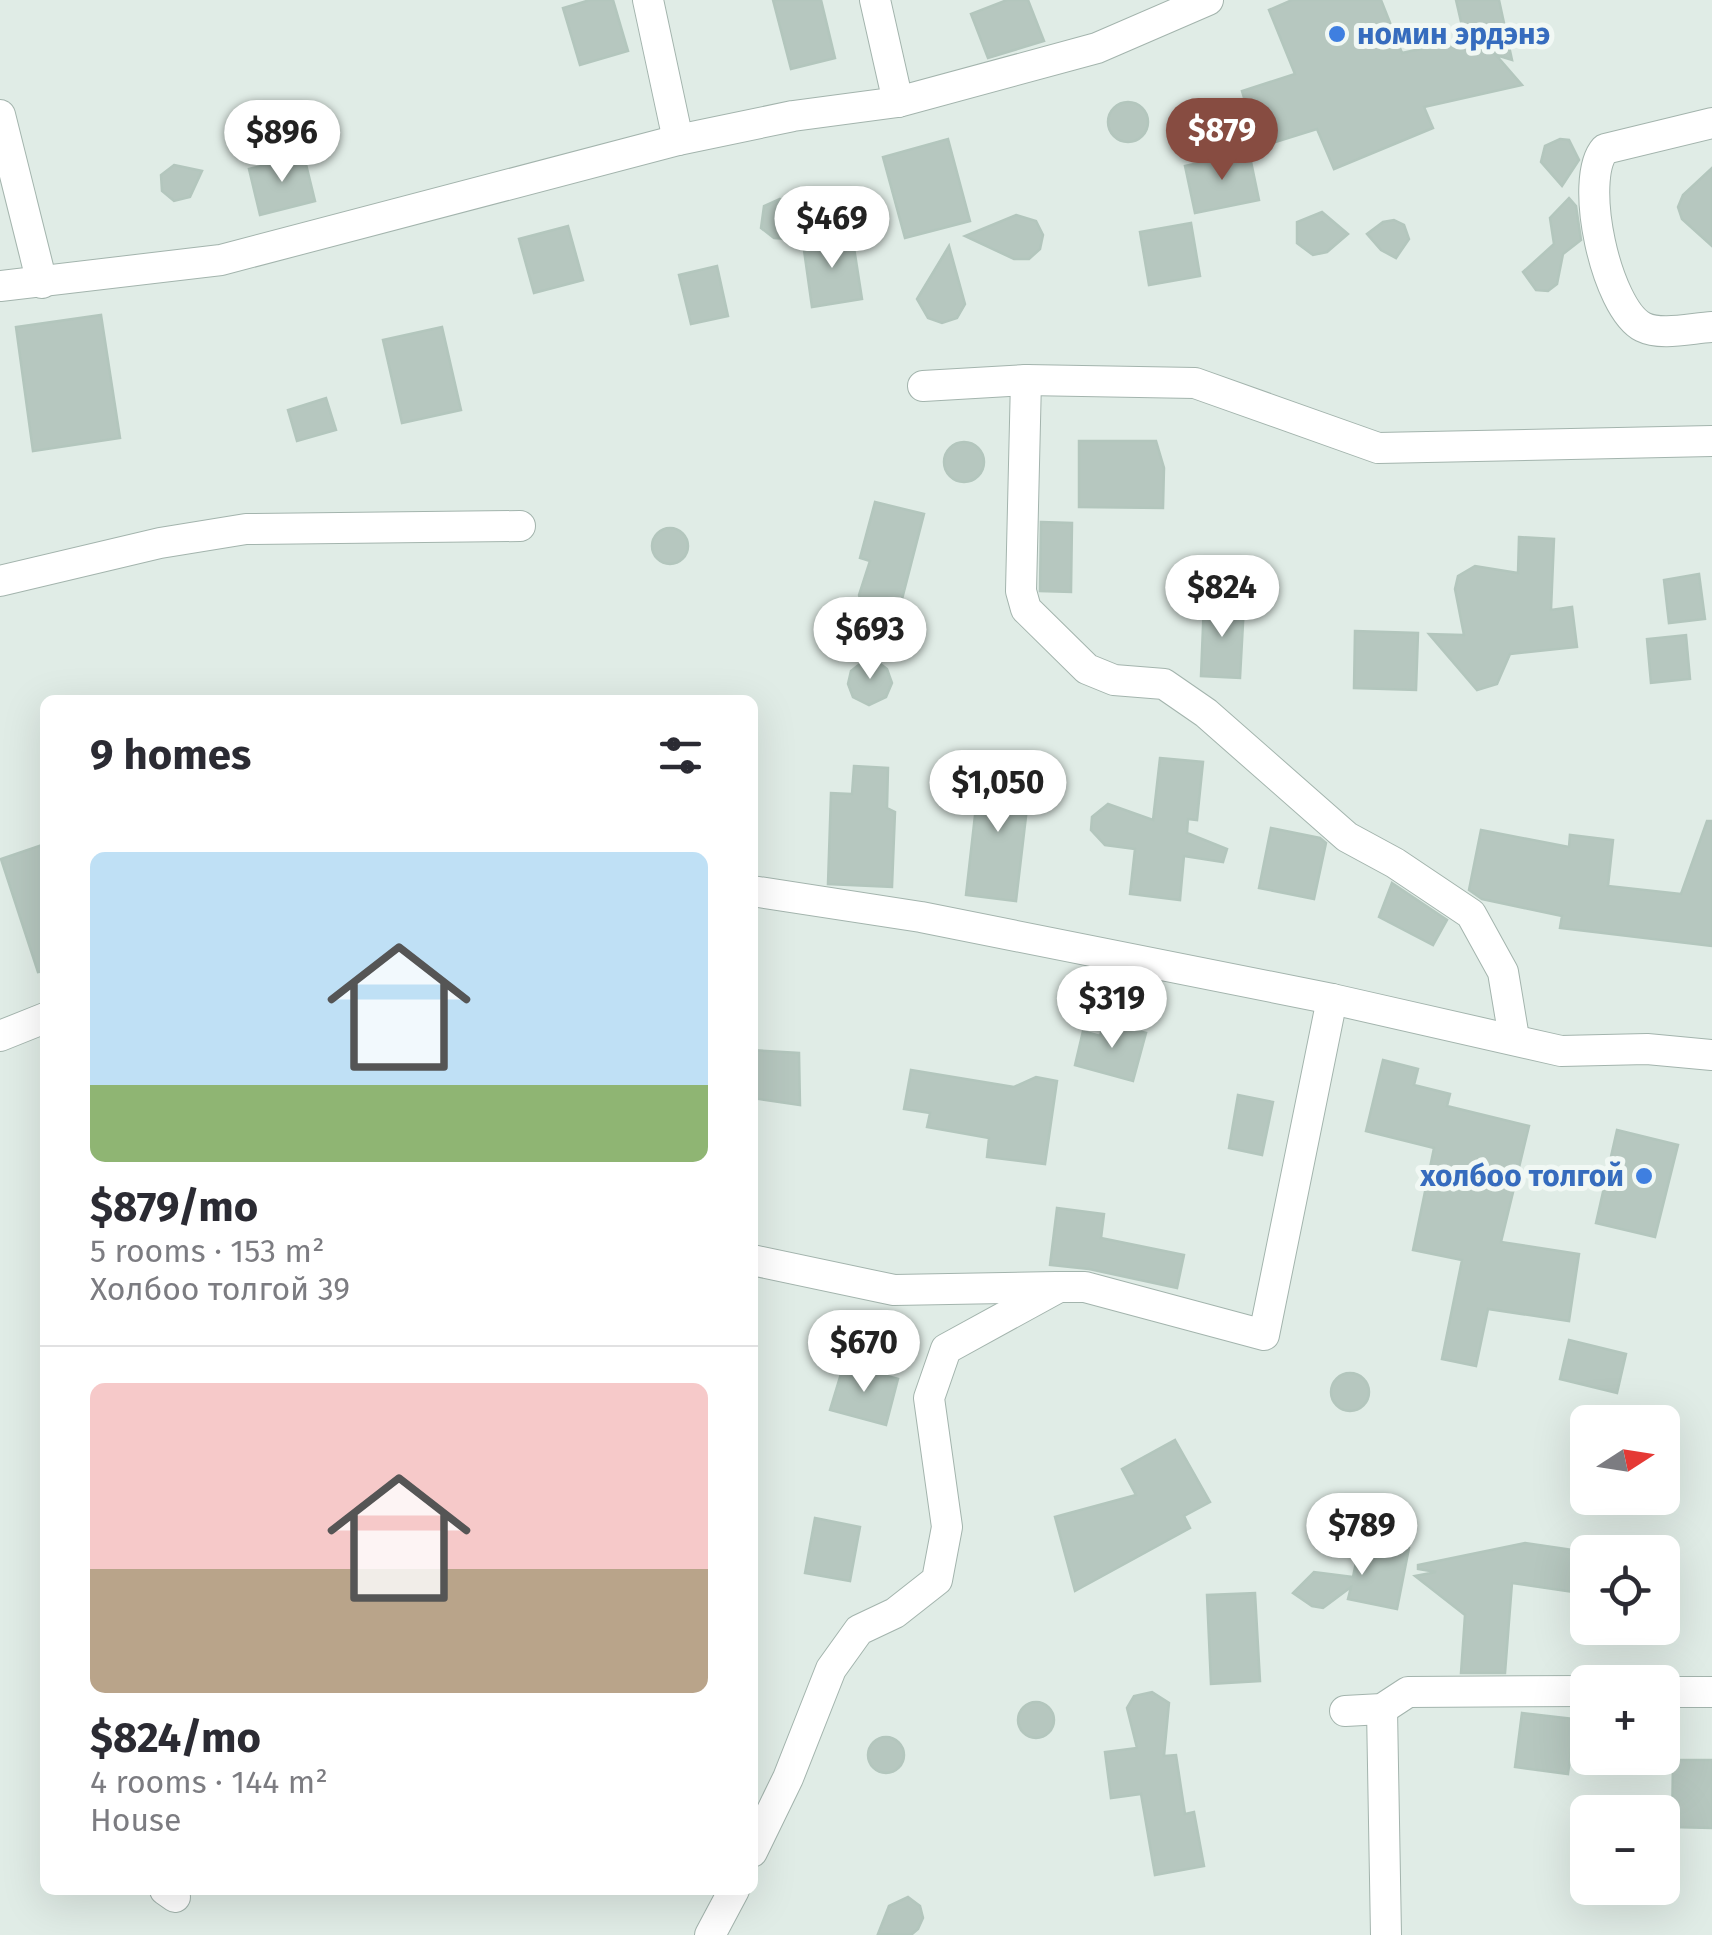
<!DOCTYPE html>
<html lang="en">
<head>
<meta charset="utf-8">
<style>
	:root { --surface:#fff; --page:#f2f2f3; --text:#2b2b33; --muted:#7c7c81; --line:#e1e1e2; --accent:#874c41 }
	body { margin:0; font-family:"Fira Sans",sans-serif; background:var(--page); color:var(--text); height:100vh; display:flex; flex-direction:column; font-size:38px; white-space:nowrap }
	* { box-sizing:border-box; margin:0 }
	p { font-size:32px; color:var(--muted) }
	.icon { flex:none; width:55px; height:55px; fill:none; stroke:currentColor; stroke-width:2; stroke-linecap:round; stroke-linejoin:round }
	.map { position:relative; flex:1; overflow:hidden }
	.panel { position:absolute; left:40px; top:695px; width:718px; height:1200px; display:flex; flex-direction:column; background:var(--surface); border-radius:15px; box-shadow:0 10px 40px #0002 }
	.panel>* { flex:none }
	.needle { width:65px; rotate:78deg }
	.buttons { position:absolute; left:1570px; top:1405px; display:grid; gap:20px }
	.buttons a { display:grid; place-items:center; width:110px; height:110px; border-radius:15px; background:var(--surface); box-shadow:0 10px 40px #0002; font-size:50px }
	.price { position:absolute; translate:-50% -85px; padding:0 22px; border-radius:35px; background:#fff; color:#222; font-size:32px; line-height:65px; filter:drop-shadow(0 2px 5px #0008) }
	.price::after { content:''; position:absolute; left:50%; top:60px; width:30px; height:22px; margin-left:-15px; background:inherit; clip-path:polygon(0 0,100% 0,50% 100%) }
	.price.selected { background:var(--accent); color:#fff }
	ul { padding:0; list-style:none }
	li { display:grid; align-content:center; gap:20px; height:530px; padding:0 50px }
	li+li { border-top:2px solid var(--line) }
	li span { display:grid; place-items:center; height:310px; border-radius:15px; color:#555 }
	li>.icon { margin-inline-start:auto }
	span .icon { width:180px; height:180px; fill:#fffc; stroke-width:1 }
	li b { font-size:42px }
	h2 { display:flex; justify-content:space-between; align-items:center; height:120px; padding:0 50px; font-size:42px }
	.map>svg:first-child { display:block }
	.building { fill:#b6c7bf; stroke:#b3c6bd; stroke-width:2.5 }
	.lines { fill:none; stroke-linecap:round; stroke-linejoin:round }
	.minor-casing { stroke:#a3b4ad; stroke-width:32 }
	.minor { stroke:#fff; stroke-width:30 }
	.shop-dot { fill:#3f7fe0; stroke:#f1f8f4; stroke-width:4 }
	.labels { text-anchor:middle; stroke-width:10; stroke-linejoin:round; paint-order:stroke }
	.shop-label { font-size:30px; font-weight:bold; fill:#366cbe; stroke:#f1f8f4; text-anchor:start }
</style>
</head>
<body>
<div class="map">
<svg width="1712" height="1935" viewBox="0 0 1712 1935">
	<rect width="100%" height="100%" fill="#e0ece6"/>
	<g class="building">
		<path d="M590 0H613L628 51 580 65 563 8Z"/>
		<path d="M773 0H821L835 58 791 69Z"/>
		<path d="M1007 0H1028L1044 41 988 58 971 14Z"/>
		<path d="M1292 0H1381L1402 53 1465 39 1456 0H1499L1512 60 1496 55 1522 85 1424 107 1433 128 1334 169 1317 129 1259 147 1242 91 1295 74 1269 10Z"/>
		<circle cx="1128" cy="122" r="20"/>
		<path d="M948 139 970 221 905 238 883 157Z"/>
		<path d="M1560 139 1569 140 1579 160 1562 186 1541 162 1545 146Z"/>
		<path d="M1249 152 1259 200 1195 213 1185 166Z"/>
		<path d="M304 156 315 201 260 215 249 169Z"/>
		<path d="M174 165 202 171 190 197 174 201 162 191 161 175Z"/>
		<path d="M1712 168V246L1682 219 1678 207 1683 195Z"/>
		<path d="M1569 198 1576 206 1581 240 1563 254 1557 284 1548 291 1536 290 1523 272 1554 244 1550 218Z"/>
		<path d="M780 199 796 208 801 240 774 238 761 228 764 206Z"/>
		<path d="M1322 212 1348 234 1327 252 1313 255 1297 243V222Z"/>
		<path d="M1016 215 1036 221 1043 235 1040 249 1029 259H1014L965 236Z"/>
		<path d="M1394 220 1404 225 1409 239 1396 258 1381 250 1367 234 1383 222Z"/>
		<path d="M1191 223 1200 276 1149 285 1140 232Z"/>
		<path d="M568 226 583 280 534 293 519 239Z"/>
		<path d="M852 235 862 299 812 307 803 243Z"/>
		<path d="M949 246 965 304 957 318 942 323 928 318 917 299Z"/>
		<path d="M717 266 728 316 691 324 679 275Z"/>
		<path d="M101 315 120 438 33 451 16 327Z"/>
		<path d="M442 327 461 410 402 423 383 340Z"/>
		<path d="M326 398 336 430 297 441 288 410Z"/>
		<path d="M1079 441H1156L1164 468 1163 508 1079 507Z"/>
		<circle cx="964" cy="462" r="20"/>
		<path d="M875 502 924 514 901 603 893 614 876 623 863 608 859 595 870 561 860 558Z"/>
		<path d="M1041 522 1072 523 1071 592 1040 591Z"/>
		<circle cx="670" cy="546" r="18"/>
		<path d="M1519 537 1554 539 1551 610 1572 607 1577 647 1510 654 1497 684 1477 690 1429 634 1464 635 1455 589 1458 576 1475 566 1518 573Z"/>
		<path d="M1699 574 1705 619 1669 623 1664 580Z"/>
		<path d="M1204 602 1244 605 1240 678 1201 676Z"/>
		<path d="M1355 631 1418 633 1416 690 1354 688Z"/>
		<path d="M1686 635 1690 679 1651 683 1647 639Z"/>
		<path d="M870 656 887 669 892 683 886 697 869 705 853 697 848 684 851 671Z"/>
		<path d="M1160 758 1203 762 1197 820 1188 819 1187 833 1227 849 1223 862 1184 856 1180 900 1130 894 1135 849 1105 845 1091 830 1092 817 1108 804 1153 820Z"/>
		<path d="M854 766 888 768 887 808 895 812 892 887 828 884 831 793 852 794Z"/>
		<path d="M980 771 1031 774 1016 901 966 895Z"/>
		<path d="M1707 821H1712V946L1560 928 1562 916 1482 899 1469 890 1481 830 1569 847 1570 835 1613 840 1608 886 1681 894Z"/>
		<path d="M1271 828 1320 838 1326 843 1314 899 1259 888Z"/>
		<path d="M45 844V971L38 972 1 859Z"/>
		<path d="M1392 883 1447 920 1433 945 1379 917Z"/>
		<path d="M1104 1022 1146 1033 1133 1081 1075 1065 1083 1031 1100 1036Z"/>
		<path d="M752 1050 799 1053 800 1105 752 1098Z"/>
		<path d="M1383 1060 1418 1069 1414 1085 1450 1094 1447 1106 1529 1126 1501 1242 1579 1254 1569 1321 1488 1309 1476 1366 1442 1359 1462 1260 1413 1250 1434 1148 1366 1131Z"/>
		<path d="M911 1070 1014 1087 1036 1077 1057 1081 1045 1164 987 1157 989 1138 927 1127 930 1113 904 1109Z"/>
		<path d="M1238 1095 1273 1102 1262 1155 1229 1148Z"/>
		<path d="M1617 1130 1678 1145 1655 1237 1596 1223Z"/>
		<path d="M1057 1208 1104 1214 1101 1238 1184 1255 1177 1288 1089 1269 1050 1265Z"/>
		<path d="M1569 1340 1626 1354 1617 1393 1560 1379Z"/>
		<path d="M844 1364 898 1379 886 1425 830 1410Z"/>
		<circle cx="1350" cy="1392" r="19"/>
		<path d="M1175 1440 1210 1502 1184 1516 1190 1528 1075 1591 1055 1517 1136 1495 1122 1469Z"/>
		<path d="M815 1518 860 1527 850 1581 805 1573Z"/>
		<path d="M1361 1538 1409 1548 1397 1609 1348 1599 1351 1587 1323 1608 1312 1606 1293 1593 1314 1572 1353 1577Z"/>
		<path d="M1525 1543 1580 1551 1574 1592 1512 1583 1505 1673H1461L1465 1615 1415 1576 1436 1572 1418 1569V1565Z"/>
		<path d="M1255 1593 1260 1681 1211 1684 1207 1595Z"/>
		<path d="M1152 1692 1169 1703 1164 1756 1176 1755 1185 1814 1194 1812 1204 1866 1155 1875 1141 1794 1111 1798 1105 1752 1137 1748 1127 1708 1134 1696Z"/>
		<circle cx="1036" cy="1720" r="18"/>
		<path d="M1522 1713 1575 1719 1568 1774 1515 1767Z"/>
		<circle cx="886" cy="1755" r="18"/>
		<path d="M1673 1760H1712V1828L1672 1827Z"/>
		<path d="M908 1897 920 1906 923 1918 918 1929 911 1935 878 1934 889 1906Z"/>
	</g>
	<g class="lines">
		<defs>
			<g id="minor">
				<path d="M648 0 678 140"/>
				<path d="M875 0 898 102"/>
				<path d="M0 115 42 283"/>
				<path d="M1712 123 1605 149C1578 179 1606 308 1643 327 1661 336 1692 328 1712 327"/>
				<path d="M0 286 221 260 678 140 793 116 898 102 1097 48 1208 0"/>
				<path d="M1026 380 1021 591 1026 609 1087 669 1114 680 1164 684 1206 713 1347 837 1395 863 1471 914 1503 972 1514 1038"/>
				<path d="M923 386 1026 380 1195 383 1378 448 1712 441"/>
				<path d="M0 581 160 543 246 529 520 526"/>
				<path d="M752 891 921 917 1332 999 1561 1051 1647 1049 1712 1055"/>
				<path d="M0 1036 45 1018"/>
				<path d="M752 1260 894 1290 1056 1287"/>
				<path d="M1662 1692H1712"/>
				<path d="M1382 1709 1386 1935"/>
				<path d="M1345 1711 1382 1709 1408 1692 1588 1691"/>
				<path d="M752 1852 788 1778 831 1669 859 1630 895 1613 937 1580 947 1527 929 1398 946 1349 1059 1287H1085L1264 1335 1332 999"/>
				<path d="M165 1890 175 1897"/>
				<path d="M710 1935 734 1890"/>
			</g>
		</defs>
		<use href="#minor" class="minor-casing"/>
		<use href="#minor" class="minor"/>
	</g>
	<g class="shop-dot">
		<circle cx="1337" cy="34" r="10"/>
		<circle cx="1644" cy="1176" r="10"/>
	</g>
	<g class="labels">
		<g class="shop-label">
			<text x="1357" y="44">номин эрдэнэ</text>
			<text x="1624" y="1186" text-anchor="end">холбоо толгой</text>
		</g>
	</g>
</svg>
<div class="buttons">
<a><svg class="needle" viewBox="-14 -14 28 28"><path d="M0-13l5 13h-10z" fill="#e53935"/><path d="M0 13l5-13h-10z" fill="#7c7c81"/></svg></a>
<a><svg class="icon" aria-label="locate" viewBox="0 0 24 24"><circle cx="12" cy="12" r="6"/><path d="M12 2v4M12 18v4M2 12h4M18 12h4"/></svg></a>
<a>+</a>
<a>−</a>
</div>
<b class="price selected" style="left:1222px;top:183px">$879</b>
<b class="price" style="left:282px;top:185px">$896</b>
<b class="price" style="left:832px;top:271px">$469</b>
<b class="price" style="left:1222px;top:640px">$824</b>
<b class="price" style="left:870px;top:682px">$693</b>
<b class="price" style="left:998px;top:835px">$1,050</b>
<b class="price" style="left:1112px;top:1051px">$319</b>
<b class="price" style="left:864px;top:1395px">$670</b>
<b class="price" style="left:1362px;top:1578px">$789</b>
<section class="panel">
<h2>9 homes<svg class="icon" aria-label="filters" viewBox="0 0 24 24"><path d="M4 7h16M4 17h16"/><circle cx="9" cy="7" r="2"/><circle cx="15" cy="17" r="2"/></svg></h2>
<ul>
<li><span style="background:linear-gradient(#bfe0f5 75%,#8fb573 0)"><svg class="icon" aria-label="home" viewBox="0 0 24 24"><path d="M3 11l9-7 9 7M6 9v11h12V9"/></svg></span><div><b>$879/mo</b><p>5 rooms · 153 m²</p><p>Холбоо толгой 39</p></div></li>
<li><span style="background:linear-gradient(#f6c9c9 60%,#b9a48a 0)"><svg class="icon" aria-label="home" viewBox="0 0 24 24"><path d="M3 11l9-7 9 7M6 9v11h12V9"/></svg></span><div><b>$824/mo</b><p>4 rooms · 144 m²</p><p>House</p></div></li>
</ul>
</section>
</div>
</body>
</html>
